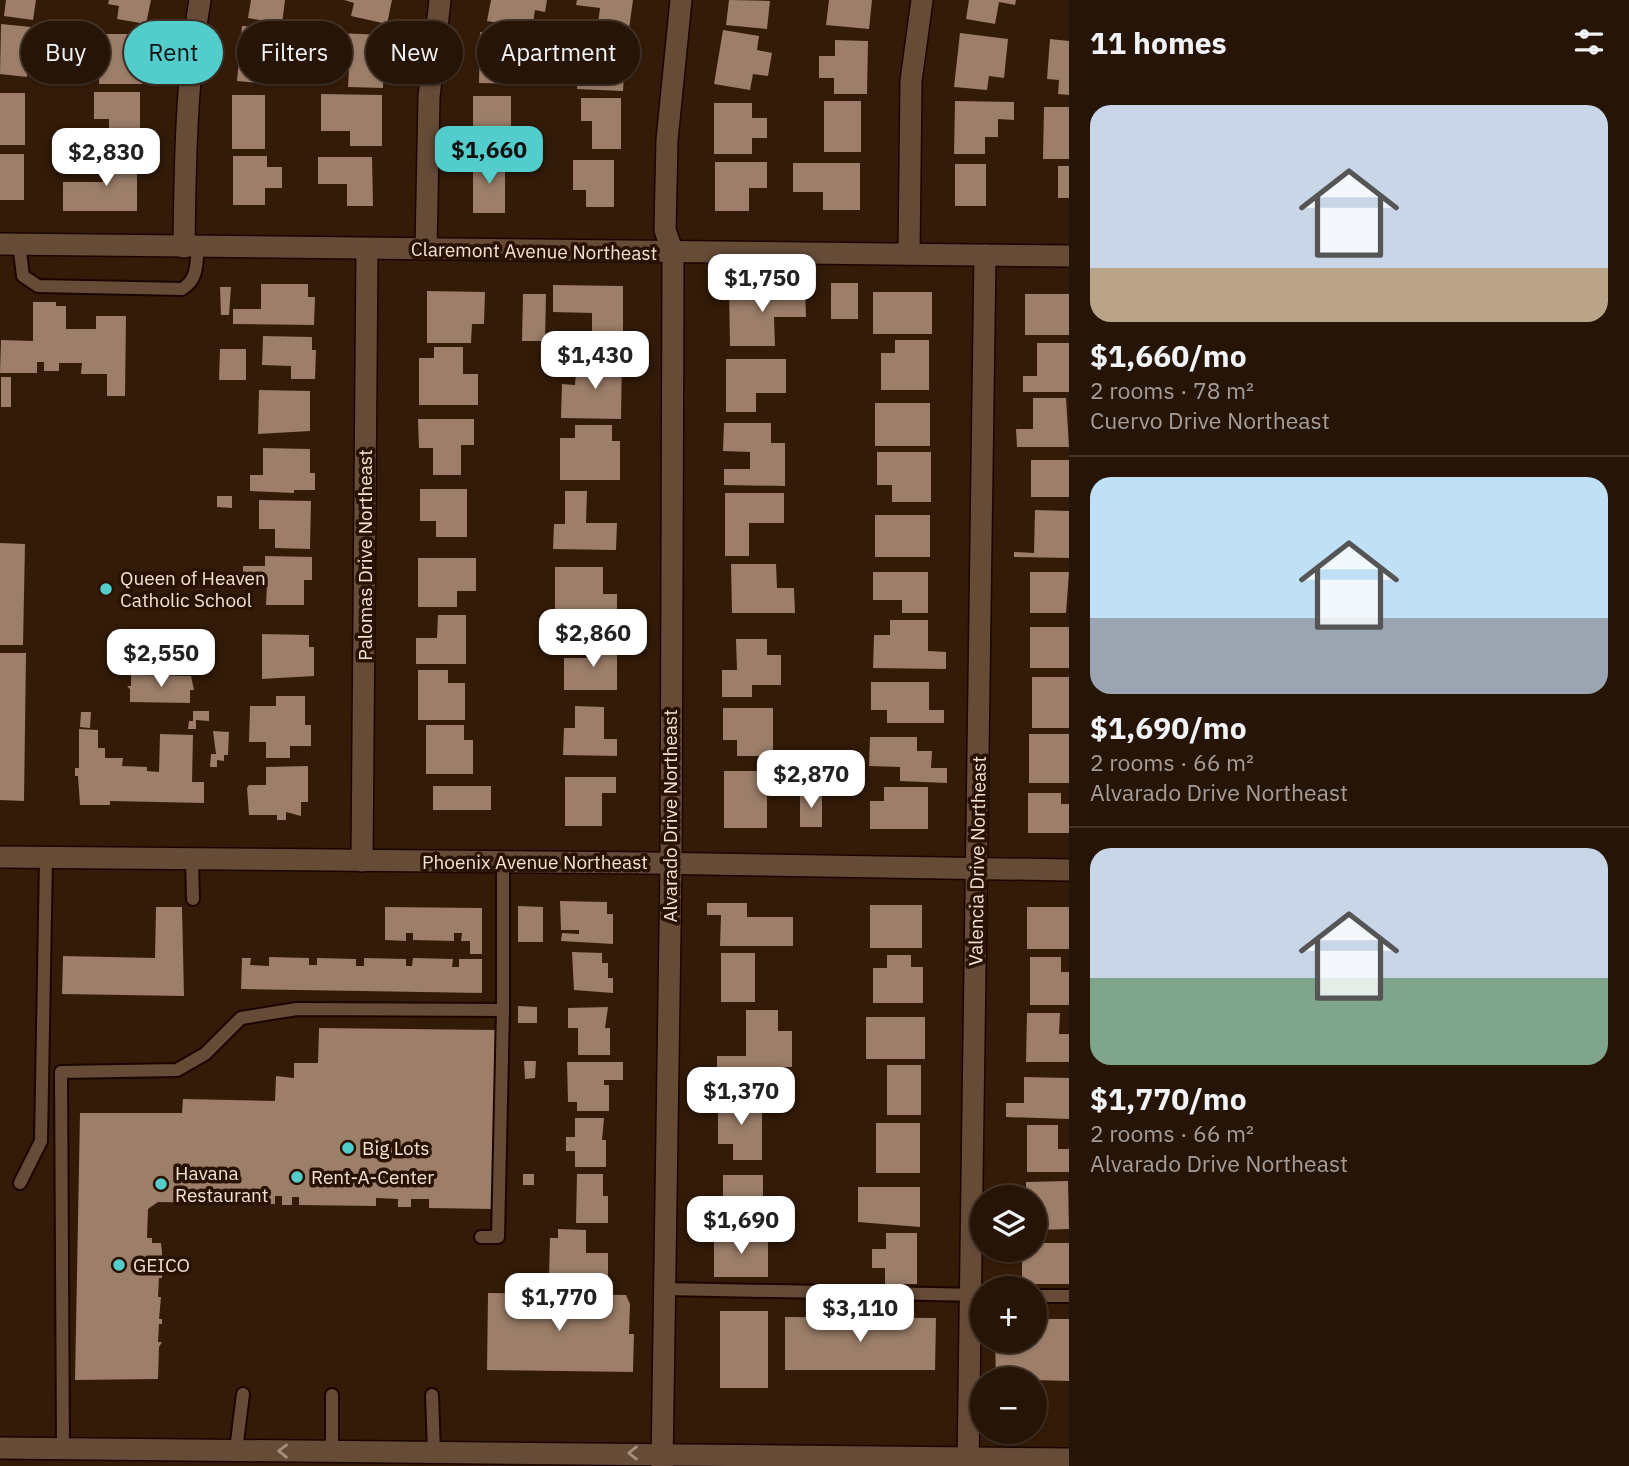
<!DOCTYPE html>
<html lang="en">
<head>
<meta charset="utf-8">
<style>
	:root { --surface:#261406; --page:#322114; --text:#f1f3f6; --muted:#a49e9b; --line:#423328; --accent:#52cdcc }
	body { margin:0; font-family:"IBM Plex Sans",sans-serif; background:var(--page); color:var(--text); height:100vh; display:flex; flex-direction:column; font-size:26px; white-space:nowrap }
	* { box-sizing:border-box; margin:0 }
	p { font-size:23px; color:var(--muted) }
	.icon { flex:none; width:38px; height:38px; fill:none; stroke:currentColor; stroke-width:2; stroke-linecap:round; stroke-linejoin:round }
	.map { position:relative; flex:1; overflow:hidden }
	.side { display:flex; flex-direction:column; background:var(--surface); width:560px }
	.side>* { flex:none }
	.guide { position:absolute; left:21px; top:21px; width:665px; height:63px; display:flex; gap:14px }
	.controls { position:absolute; left:970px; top:1185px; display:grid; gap:14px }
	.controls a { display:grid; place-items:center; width:77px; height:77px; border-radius:50%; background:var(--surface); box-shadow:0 2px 5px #0004,0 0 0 2px var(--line); font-size:35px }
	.price { position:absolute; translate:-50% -60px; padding:0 16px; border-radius:14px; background:#fff; color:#222; font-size:23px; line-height:46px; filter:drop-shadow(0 2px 4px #0008) }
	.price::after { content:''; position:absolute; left:50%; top:42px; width:21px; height:16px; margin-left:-10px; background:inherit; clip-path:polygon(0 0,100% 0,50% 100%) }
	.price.on { background:var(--accent); color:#111 }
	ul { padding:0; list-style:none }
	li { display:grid; align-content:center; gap:14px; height:371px; padding:0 21px }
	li+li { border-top:2px solid var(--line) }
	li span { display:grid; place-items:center; height:217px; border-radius:21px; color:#555 }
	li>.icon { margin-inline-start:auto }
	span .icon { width:126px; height:126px; fill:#fffc; stroke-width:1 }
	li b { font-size:30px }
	h2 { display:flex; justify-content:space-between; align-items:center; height:84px; padding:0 21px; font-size:30px }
	.chip { padding:0 24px; border-radius:32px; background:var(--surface); box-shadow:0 2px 5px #0004,0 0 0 2px var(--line); font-size:24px; line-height:63px }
	.chip.on { background:var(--accent); color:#111 }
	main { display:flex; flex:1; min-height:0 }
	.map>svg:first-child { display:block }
	.building { fill:#9c7e69 }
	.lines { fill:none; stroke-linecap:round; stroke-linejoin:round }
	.lane-casing { stroke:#1a0500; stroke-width:16 }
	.street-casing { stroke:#1a0500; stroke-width:24 }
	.secondary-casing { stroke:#1a0500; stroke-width:24 }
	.lane { stroke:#664b37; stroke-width:12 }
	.street { stroke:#664b37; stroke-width:21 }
	.secondary { stroke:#664b37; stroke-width:21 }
	.oneway { stroke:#a58f7f }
	.poi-dot { fill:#52cdcc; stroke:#291201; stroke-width:2.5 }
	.labels { text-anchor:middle; stroke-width:7; stroke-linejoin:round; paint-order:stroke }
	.street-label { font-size:19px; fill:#f2e2d6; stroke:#291201 }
	.poi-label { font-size:19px; fill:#f2e2d6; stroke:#291201; text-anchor:start }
</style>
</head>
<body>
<main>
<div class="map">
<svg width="1069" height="1466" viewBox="0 0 1069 1466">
	<rect width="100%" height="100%" fill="#331b08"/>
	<g class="building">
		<path d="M6 0H36L33 20 4 16Z"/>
		<path d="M109 0H151L146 24 117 19 119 6 108 4Z"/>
		<path d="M251 0H285L282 24 248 18Z"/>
		<path d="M344 0H392L387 24 351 16 354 3Z"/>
		<path d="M491 0H547L545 12 535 10 532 29 487 21Z"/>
		<path d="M577 0H633L629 29 598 24 600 8 576 5Z"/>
		<path d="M729 0 770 1 767 29 726 25Z"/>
		<path d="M829 0H872L869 29 826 25Z"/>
		<path d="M969 0H1016L1015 5 999 2 995 24 966 19Z"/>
		<path d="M1 24 31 27 27 77 0 74Z"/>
		<path d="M242 26 278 29 277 42 291 43 288 71 272 69 270 84 237 81Z"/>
		<path d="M723 30 759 36 757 50 772 53 768 76 753 74 750 90 714 84Z"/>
		<path d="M480 32 523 34 521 84 479 83Z"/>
		<path d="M337 33 385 35 383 88 348 87 350 50 336 49Z"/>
		<path d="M960 33 1008 39 1004 78 989 76 987 90 954 87Z"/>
		<path d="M100 34H142V84H99Z"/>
		<path d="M596 36 626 38 623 91 577 89 579 50 595 51Z"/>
		<path d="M1050 39 1069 41V95L1058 94 1059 80 1047 79Z"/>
		<path d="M835 40 868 41 867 94H834V78H819V56H835Z"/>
		<path d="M94 92H140V143H109V119H94Z"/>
		<rect x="0" y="93" width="25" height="52"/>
		<path d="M321 94 382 95V146H350V131H321Z"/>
		<rect x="232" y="95" width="33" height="54"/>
		<rect x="473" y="96" width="38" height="50"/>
		<path d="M581 98H621V149H592V121H581Z"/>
		<rect x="824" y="101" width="37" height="51"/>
		<path d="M955 101 1014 102V120L998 119V137H985V154H954Z"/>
		<path d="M714 103H752V118H767V138H752V154H714Z"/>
		<path d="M1044 107H1069V159H1043Z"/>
		<rect x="0" y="154" width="24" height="46"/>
		<path d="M103 155H137V211H63V182H103Z"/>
		<path d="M233 156H267V167H282V188H265V205H233Z"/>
		<path d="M318 157H372L373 206H347V184H318Z"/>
		<rect x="473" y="159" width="32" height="54"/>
		<path d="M573 160H614V207H586V190H573Z"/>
		<path d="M715 162H767V188H749V211H715Z"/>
		<path d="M793 163H860V210H823V192H793Z"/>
		<rect x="955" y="164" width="31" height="42"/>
		<rect x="1058" y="166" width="11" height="32"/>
		<rect x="831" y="283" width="27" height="36"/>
		<path d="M261 284H308V297H315L314 325 233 324V309H261Z"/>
		<path d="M553 285 623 286V348L592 347V313L553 312Z"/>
		<path d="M220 287H231L229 315H221Z"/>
		<path d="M805 288 806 317H774L775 346H730L729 289Z"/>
		<path d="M427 291 485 292 484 324H472L471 343H427Z"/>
		<rect x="873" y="292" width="59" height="42"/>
		<path d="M523 294H546L545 341H522Z"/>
		<rect x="1025" y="294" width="44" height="41"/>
		<path d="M33 302H56V306H66V329H96V316H126L125 396H107V374H81L82 363H59V371H44V362H37V373H0L1 340 33 341Z"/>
		<path d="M263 336 312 337V350H316L315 379H291V366L262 365Z"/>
		<path d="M895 340H929V390H881V353H895Z"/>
		<path d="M1037 343H1069V392H1023V376H1037Z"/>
		<path d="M434 347H463V374H478V405H419V358H434Z"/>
		<path d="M220 349H246V380H219Z"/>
		<path d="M594 355H622L621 419 561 418 562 384 575 385 576 369 594 370Z"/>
		<path d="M726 359H786V393H756V412H726Z"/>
		<rect x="1" y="377" width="10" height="30"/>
		<path d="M259 390 310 391V431L258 434Z"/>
		<path d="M1033 398H1066L1069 447H1017L1016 429H1033Z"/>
		<rect x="875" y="403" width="55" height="43"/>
		<path d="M418 419H474V445H461V475H433V448H419Z"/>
		<path d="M724 423H771V443H785V486L724 485V469H750V452L723 451Z"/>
		<path d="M575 425H612V441H620V480H560V438H575Z"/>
		<path d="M263 448 310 449V473H315V490H294V493L250 491V475H263Z"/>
		<path d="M877 452H931V502H892V485H877Z"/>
		<rect x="1031" y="460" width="38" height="37"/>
		<path d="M420 489H467V537H436V521H420Z"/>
		<path d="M565 491H587L586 523H617L616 550 553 549 554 524H565Z"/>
		<path d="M725 493H784V523H749V556H725Z"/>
		<path d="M217 496H232V508L217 507Z"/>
		<path d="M259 500 311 501 310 549 275 548V529H259Z"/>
		<path d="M1035 510 1069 511V558L1014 557V552L1034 553Z"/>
		<rect x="875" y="515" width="55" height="42"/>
		<path d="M0 543 25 544 23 645H0Z"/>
		<path d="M265 556 312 557V580H304V605H266L267 584H243V566H265Z"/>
		<path d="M418 558H476V591H457V607H418Z"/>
		<path d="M731 564H776L777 588H794L795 613H732Z"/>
		<path d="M555 567H603V594H617V622H555Z"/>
		<path d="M873 572H928V613H902V600H873Z"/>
		<path d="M1030 572H1069L1066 613H1030Z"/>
		<path d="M438 615H466V664H416V638H437Z"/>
		<path d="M890 620H928V651L946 652V669L873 668 874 635H890Z"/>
		<rect x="1030" y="627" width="39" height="41"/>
		<path d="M262 634 309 635V647H314V676L262 679Z"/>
		<path d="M736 639H767V655H781V685H752V697H722V670H737Z"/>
		<path d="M592 641H617V690H564V658H592Z"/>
		<path d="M0 653H26L24 801 0 800Z"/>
		<path d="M418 670H448V683H465V720H418Z"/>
		<path d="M131 675 191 676 194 690H190V703L130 702V689L127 686H131Z"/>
		<rect x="1032" y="677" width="37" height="51"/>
		<path d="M871 682H929V710H944V723H887V710H871Z"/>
		<path d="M276 696H305V725H311V746H290V758H266V742H249L250 706H276Z"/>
		<path d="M575 706 604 707V739H617V756L563 755 564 728H575Z"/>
		<path d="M723 708H773V756H737V740H723Z"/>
		<path d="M193 711H209V721L196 720V729H188L189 721H193Z"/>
		<path d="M81 712H91L90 728 80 727Z"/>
		<path d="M426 725H464V740H473V774H426Z"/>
		<path d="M79 729 98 730V748H105V758H123L122 766 147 767V771L159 772 160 734 193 735 192 782H204V803L110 801V805H80L78 776H75V768H79Z"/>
		<path d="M213 731 229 732 228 755H224V761L217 760V767H210L211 754H216Z"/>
		<rect x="1029" y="734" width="40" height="49"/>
		<path d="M870 737H917V751H932L931 768H947V783L900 781V767L869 766Z"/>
		<path d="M308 766V802H301V816L286 812V820H277V815H249L247 788 249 785H266V767Z"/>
		<rect x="724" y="771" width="43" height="57"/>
		<path d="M565 777H616V793H602V826H565Z"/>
		<rect x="433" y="786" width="58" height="24"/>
		<path d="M884 787H928V829H870V801H884Z"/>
		<path d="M1028 793H1061V804H1069V833H1028Z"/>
		<rect x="800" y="794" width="22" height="33"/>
		<path d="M560 901 607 902V914H613V944L561 941 562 933 579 934V930H561Z"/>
		<path d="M707 903H747V917H793V946H720L721 915H707Z"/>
		<rect x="870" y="905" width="52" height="43"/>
		<path d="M518 906 543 907V942H518Z"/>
		<path d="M156 907H182L184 996 62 994 63 956 155 958Z"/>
		<path d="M385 907 482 908V954H470V941H461L462 933H454V941L413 940V933H406V941L385 940Z"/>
		<rect x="1027" y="907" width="42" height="42"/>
		<path d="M572 952 602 953V963H608V978H613V993L574 990Z"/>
		<rect x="721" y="953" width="34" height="49"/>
		<path d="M887 955H911V967H923V1003H873V968H887Z"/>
		<path d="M269 957 309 958V965H317V958L356 959V966H364V958L406 959V966H412L413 958 453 959 452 967H459V959H482V993L241 989 242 958H251L250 965 269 966Z"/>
		<path d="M1030 957H1061V972H1069V1005H1030Z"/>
		<path d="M518 1006 537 1007V1023H518Z"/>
		<path d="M608 1007 605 1028H610V1055H578V1028H568V1008Z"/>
		<path d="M746 1010H778V1031H792V1067H777V1084H717V1056H746Z"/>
		<path d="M1027 1013H1060L1059 1034H1069V1062H1026Z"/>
		<rect x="866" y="1017" width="59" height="42"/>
		<path d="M319 1028 496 1030 493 1209 429 1208V1199H411V1207H398V1199L376 1198V1206L299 1205V1197H292V1205H282V1196H275V1204L158 1202 148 1209 147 1238H152V1243H161L162 1252V1278H159L158 1297H161L159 1319H162V1324H159L158 1342H162L159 1347 158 1379 75 1380 80 1113H182L183 1099 275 1101 276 1076 294 1078V1063H318Z"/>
		<path d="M524 1061H536L535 1078 525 1079Z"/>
		<path d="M567 1062H623V1080H604V1085H609V1111H577V1102H568Z"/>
		<rect x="887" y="1065" width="34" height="50"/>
		<path d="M1024 1077 1069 1078V1119L1006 1117V1103H1024Z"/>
		<path d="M718 1097H754V1112H762V1160H733V1144H718Z"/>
		<path d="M575 1118H604L602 1140H606V1167H575V1151H566V1137H575Z"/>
		<rect x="876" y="1123" width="44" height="50"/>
		<path d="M1027 1125H1058V1149H1069V1172H1027Z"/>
		<rect x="523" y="1174" width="11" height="11"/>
		<path d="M577 1174H603V1196H608V1223H576Z"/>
		<rect x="723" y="1175" width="40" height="48"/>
		<path d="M1068 1181 1069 1229 1034 1230V1197H1026V1182Z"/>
		<path d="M858 1187H920V1227L858 1222Z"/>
		<path d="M558 1229 586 1230V1253H608V1278L549 1277 550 1238H558Z"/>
		<path d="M886 1233H917V1284H885V1268H872V1249H886Z"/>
		<rect x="714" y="1235" width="54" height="42"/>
		<path d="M1034 1243H1069V1284H1022V1250H1034Z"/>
		<path d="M488 1293 626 1295 630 1304 629 1334H634L633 1372 487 1370Z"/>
		<rect x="720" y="1311" width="48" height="77"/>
		<path d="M785 1317 936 1318 935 1370H785Z"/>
		<path d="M1034 1319H1069V1381L996 1379 995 1340H1034Z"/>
	</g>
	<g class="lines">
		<defs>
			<g id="lane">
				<path d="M19 244 23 276 38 286 182 289C198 279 196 265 198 247"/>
				<path d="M192 859 193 899"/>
				<path d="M20 1183 41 1141 46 858"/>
				<path d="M481 1237H498L503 1010"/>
				<path d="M664 1289 982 1295"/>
				<path d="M1034 1296H1069"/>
				<path d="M432 1395 434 1452"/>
				<path d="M63 1449 61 1072 177 1070 205 1054 241 1018 297 1009 503 1010V862"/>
				<path d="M236 1450 243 1394"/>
				<path d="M332 1451V1395"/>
			</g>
			<g id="street">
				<path d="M0 244 1069 256"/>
				<path d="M184 247C185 164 186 82 200 0"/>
				<path d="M426 249 429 97 440 0"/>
				<path d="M909 254 911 81 922 0"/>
				<path d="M0 857 649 863 1069 870"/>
				<path d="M362 861 367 249"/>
				<path d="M662 1466 671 863 673 274V253L665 230 667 140 681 0"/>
				<path d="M968 1466 985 255"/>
			</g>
			<path id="secondary" d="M0 1448 1069 1459"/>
		</defs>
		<use href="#lane" class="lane-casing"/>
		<use href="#street" class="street-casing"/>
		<use href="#secondary" class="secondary-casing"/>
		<use href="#lane" class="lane"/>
		<use href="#street" class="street"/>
		<use href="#secondary" class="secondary"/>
	</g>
	<defs><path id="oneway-chevron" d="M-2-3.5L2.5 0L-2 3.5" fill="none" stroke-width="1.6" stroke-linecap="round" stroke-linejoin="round" transform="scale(1.75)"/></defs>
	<g class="oneway">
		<use href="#oneway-chevron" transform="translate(283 1451) rotate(-179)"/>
		<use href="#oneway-chevron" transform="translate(633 1453) rotate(-180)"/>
	</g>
	<g class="poi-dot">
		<circle cx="106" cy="589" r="7"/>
		<circle cx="348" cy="1148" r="7"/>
		<circle cx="297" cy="1177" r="7"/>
		<circle cx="161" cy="1184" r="7"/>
		<circle cx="119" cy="1265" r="7"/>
	</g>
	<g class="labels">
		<g class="street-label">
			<text transform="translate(534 251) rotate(1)" y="7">Claremont Avenue Northeast</text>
			<text transform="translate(365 555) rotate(-90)" y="7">Palomas Drive Northeast</text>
			<text transform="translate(670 816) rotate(-90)" y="7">Alvarado Drive Northeast</text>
			<text transform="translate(977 861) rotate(-89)" y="7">Valencia Drive Northeast</text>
			<text x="535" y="869">Phoenix Avenue Northeast</text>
		</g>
		<g class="poi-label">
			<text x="120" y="585">Queen of Heaven<tspan x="120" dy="22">Catholic School</tspan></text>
			<text x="362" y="1155">Big Lots</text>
			<text x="175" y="1180">Havana<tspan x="175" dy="22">Restaurant</tspan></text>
			<text x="311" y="1184">Rent-A-Center</text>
			<text x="133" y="1272">GEICO</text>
		</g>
	</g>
</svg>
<div class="controls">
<a><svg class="icon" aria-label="layers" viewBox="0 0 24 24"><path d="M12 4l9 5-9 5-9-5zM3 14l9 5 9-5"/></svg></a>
<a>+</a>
<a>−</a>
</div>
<b class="price on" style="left:489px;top:186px">$1,660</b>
<b class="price" style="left:106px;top:188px">$2,830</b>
<b class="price" style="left:762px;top:314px">$1,750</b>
<b class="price" style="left:595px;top:391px">$1,430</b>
<b class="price" style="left:593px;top:669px">$2,860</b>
<b class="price" style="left:161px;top:689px">$2,550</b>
<b class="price" style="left:811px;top:810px">$2,870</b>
<b class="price" style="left:741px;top:1127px">$1,370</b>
<b class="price" style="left:741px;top:1256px">$1,690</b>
<b class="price" style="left:559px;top:1333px">$1,770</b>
<b class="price" style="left:860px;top:1344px">$3,110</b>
<div class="guide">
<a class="chip">Buy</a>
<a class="chip on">Rent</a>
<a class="chip">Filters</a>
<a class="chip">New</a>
<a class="chip">Apartment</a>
</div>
</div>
<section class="side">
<h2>11 homes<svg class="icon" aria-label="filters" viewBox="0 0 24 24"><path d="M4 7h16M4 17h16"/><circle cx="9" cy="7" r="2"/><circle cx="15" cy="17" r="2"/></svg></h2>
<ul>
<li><span style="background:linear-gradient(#c9d6e8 75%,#b9a48a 0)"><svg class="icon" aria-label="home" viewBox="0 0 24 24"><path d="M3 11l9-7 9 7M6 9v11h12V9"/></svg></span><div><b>$1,660/mo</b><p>2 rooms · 78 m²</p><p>Cuervo Drive Northeast</p></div></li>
<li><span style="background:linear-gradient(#bfe0f5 65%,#9aa5b1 0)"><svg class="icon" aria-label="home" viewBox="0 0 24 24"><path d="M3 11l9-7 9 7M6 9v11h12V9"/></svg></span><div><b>$1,690/mo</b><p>2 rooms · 66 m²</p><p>Alvarado Drive Northeast</p></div></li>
<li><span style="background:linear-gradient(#c9d6e8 60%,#7fa58c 0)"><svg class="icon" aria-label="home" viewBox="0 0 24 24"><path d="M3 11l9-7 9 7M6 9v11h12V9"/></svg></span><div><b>$1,770/mo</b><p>2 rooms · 66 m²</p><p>Alvarado Drive Northeast</p></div></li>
</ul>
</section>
</main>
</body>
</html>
